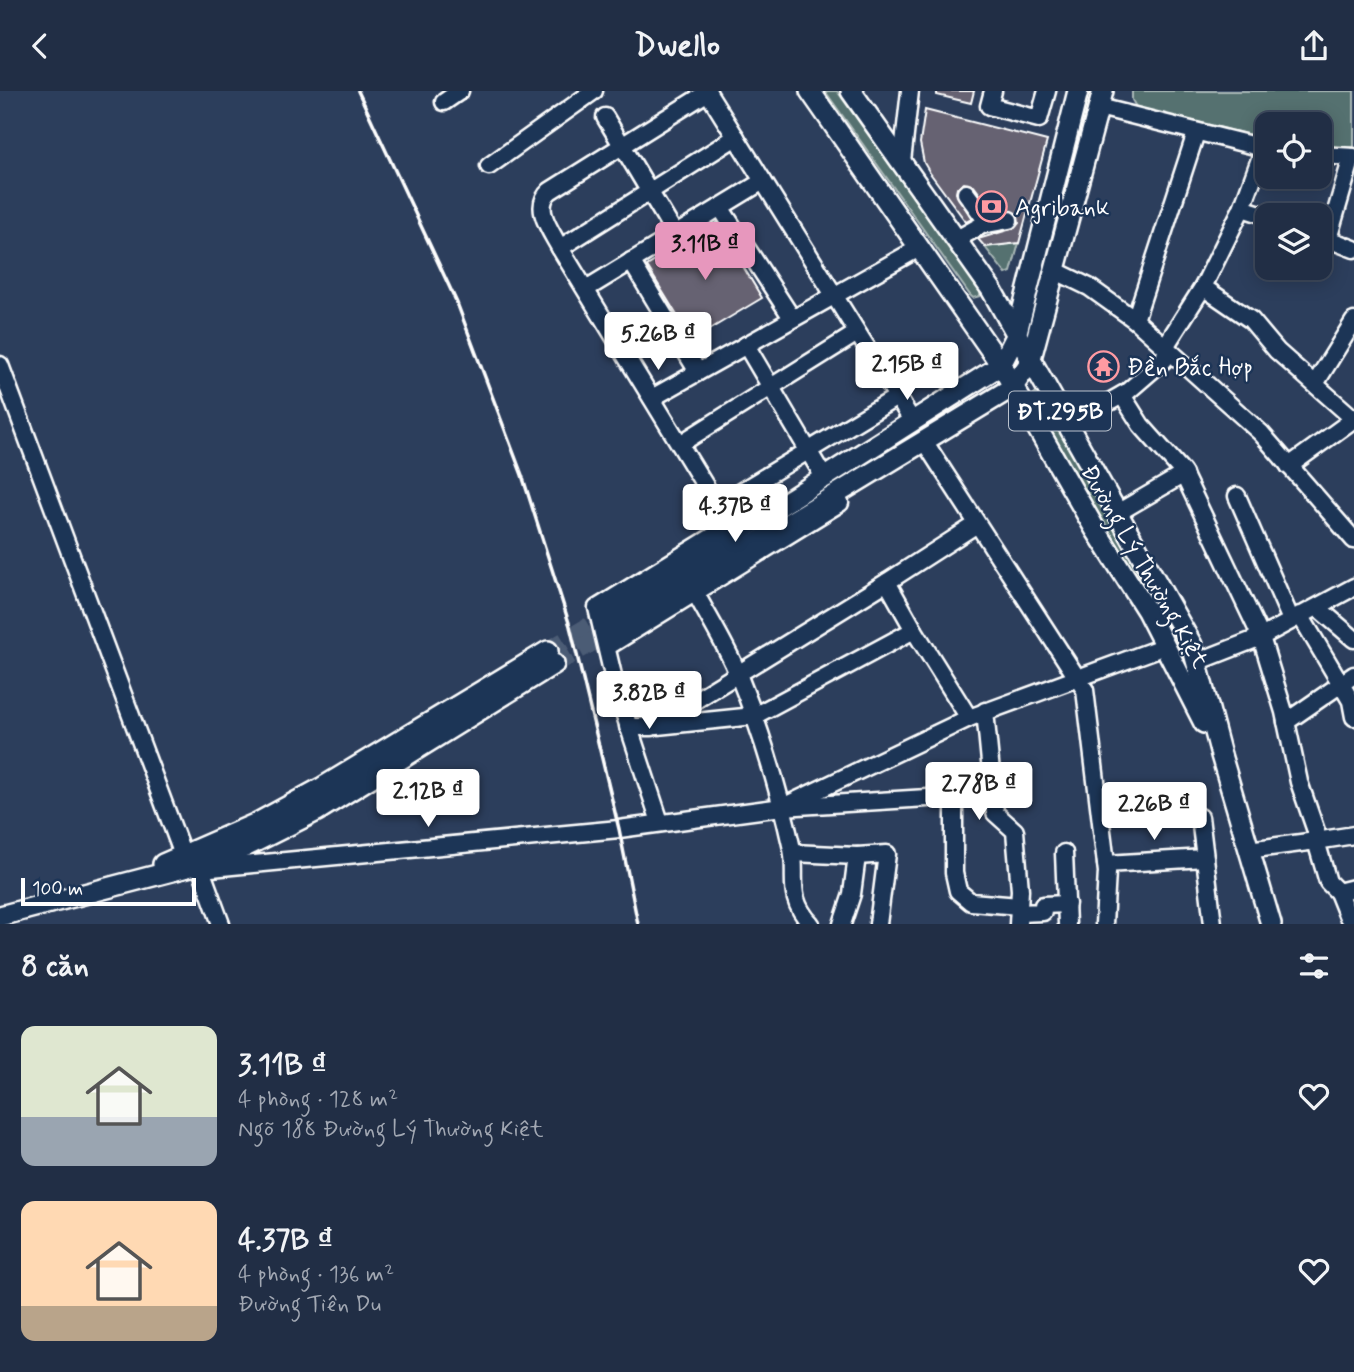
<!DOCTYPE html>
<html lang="vi">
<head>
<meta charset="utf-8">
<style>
	:root { --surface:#212e45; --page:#29364c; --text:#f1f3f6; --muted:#a2a8b3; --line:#3e4a5e; --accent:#e797bd }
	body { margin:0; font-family:Mynerve,sans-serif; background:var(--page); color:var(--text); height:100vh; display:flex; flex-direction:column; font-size:26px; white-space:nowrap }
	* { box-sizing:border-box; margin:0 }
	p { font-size:23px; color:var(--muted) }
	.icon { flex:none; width:38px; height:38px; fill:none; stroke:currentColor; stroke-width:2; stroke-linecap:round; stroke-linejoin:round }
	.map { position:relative; height:833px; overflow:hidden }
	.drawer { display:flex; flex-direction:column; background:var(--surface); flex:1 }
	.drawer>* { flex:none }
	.tools { position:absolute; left:1255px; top:21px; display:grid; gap:14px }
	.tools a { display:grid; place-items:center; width:77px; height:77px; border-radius:14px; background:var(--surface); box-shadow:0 4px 18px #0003,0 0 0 2px var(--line); font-size:35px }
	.scale { position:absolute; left:21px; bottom:18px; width:175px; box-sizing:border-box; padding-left:7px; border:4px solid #fff; border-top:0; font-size:19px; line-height:24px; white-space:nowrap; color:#fff; -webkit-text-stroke:5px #1d3557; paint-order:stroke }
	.price { position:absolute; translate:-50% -60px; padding:0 16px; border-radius:7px; background:#fff; color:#222; font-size:23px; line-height:46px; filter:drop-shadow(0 2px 4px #0008) }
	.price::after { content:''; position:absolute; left:50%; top:42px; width:21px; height:16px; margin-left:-10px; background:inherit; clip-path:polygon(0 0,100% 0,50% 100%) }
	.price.on { background:var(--accent); color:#111 }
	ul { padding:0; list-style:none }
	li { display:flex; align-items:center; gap:21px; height:175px; padding:0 21px }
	li span { display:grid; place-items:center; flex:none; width:196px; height:140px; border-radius:14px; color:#555 }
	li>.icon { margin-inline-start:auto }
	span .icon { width:84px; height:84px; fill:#fffc; stroke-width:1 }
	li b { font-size:30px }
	h2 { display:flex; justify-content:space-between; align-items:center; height:84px; padding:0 21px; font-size:30px }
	header { display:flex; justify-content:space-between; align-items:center; height:91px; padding:0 21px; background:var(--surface); font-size:32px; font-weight:700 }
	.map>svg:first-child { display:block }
	.green { fill:#54716f; stroke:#aab8b7; stroke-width:2 }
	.building { fill:#666272; stroke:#fff; stroke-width:2 }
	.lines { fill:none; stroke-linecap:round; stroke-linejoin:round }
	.major-tunnel { stroke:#4c5b74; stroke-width:19; stroke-dasharray:19 10; stroke-linecap:butt }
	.minor-casing { stroke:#fff; stroke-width:21 }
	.major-casing { stroke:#fff; stroke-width:24 }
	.minor { stroke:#1d3557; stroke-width:16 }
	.major { stroke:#1d3557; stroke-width:19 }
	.rail { stroke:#fff; stroke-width:3.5 }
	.labels { text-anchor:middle; stroke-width:5; stroke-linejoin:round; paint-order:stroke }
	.shield { fill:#1d3557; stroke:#bbc2cd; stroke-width:2 }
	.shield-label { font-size:23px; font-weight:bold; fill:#fff }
	.poi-label { font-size:24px; fill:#fff; stroke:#1d3557; text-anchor:start }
	.street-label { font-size:24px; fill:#fff; stroke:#1d3557 }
</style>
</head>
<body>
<header><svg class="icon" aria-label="back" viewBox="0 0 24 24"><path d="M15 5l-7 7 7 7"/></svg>Dwello<svg class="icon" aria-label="share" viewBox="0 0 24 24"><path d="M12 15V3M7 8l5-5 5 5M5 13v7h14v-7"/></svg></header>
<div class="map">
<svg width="1354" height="833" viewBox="0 0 1354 833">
	<rect width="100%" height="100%" fill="#2c3e5c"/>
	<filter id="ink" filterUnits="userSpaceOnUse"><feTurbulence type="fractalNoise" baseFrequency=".0143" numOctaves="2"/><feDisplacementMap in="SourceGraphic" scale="14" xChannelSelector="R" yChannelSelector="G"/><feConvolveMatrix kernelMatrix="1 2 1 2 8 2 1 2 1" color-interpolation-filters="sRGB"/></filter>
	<g filter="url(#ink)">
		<g class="green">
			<path d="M825 0H837L980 200V205L973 207 970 204Z"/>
			<path d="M1083 0H1094L1041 206 1035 203Z"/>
			<path d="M1132 0H1354V59L1320 57V33H1267V48L1136 16 1132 9Z"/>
			<path d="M1019 152 1011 181 1006 183 985 156Z"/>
			<path d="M1035 302 1105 413 1180 547 1181 555 1178 558H1173L1029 307Z"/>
		</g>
		<g class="building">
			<path d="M937 0H974L971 12 937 4Z"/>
			<path d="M925 19 1047 50 1019 152 985 156 978 148 1015 137 1019 132 1017 123 1008 119 993 121 974 95 964 92 957 97 956 102 972 128 966 131 930 82 924 72 920 52Z"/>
			<path d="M717 132 762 207 692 249 647 175Z"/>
		</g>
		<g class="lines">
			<g class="major-tunnel">
				<path d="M548 560 607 525"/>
				<path d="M554 573 611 540"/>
			</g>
			<defs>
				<g id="minor">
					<path d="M707 0 913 331"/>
					<path d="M993 0 989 15 1039 28 1047 0"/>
					<path d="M708 1 550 100C532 116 551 140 560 157L740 452"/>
					<path d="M444 11 460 0"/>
					<path d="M1099 16 1267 58"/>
					<path d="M605 26 675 143"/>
					<path d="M1320 64 1354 66"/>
					<path d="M902 70 910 0"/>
					<path d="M489 75 594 0"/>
					<path d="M966 102 988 132"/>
					<path d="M720 116 792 227"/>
					<path d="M1242 117 1267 125"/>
					<path d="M1320 145 1354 158"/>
					<path d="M957 148 982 134 1009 129"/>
					<path d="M1328 148 1352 66"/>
					<path d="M560 157 736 46"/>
					<path d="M631 170 698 281"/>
					<path d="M1056 180 1089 196 1135 229 1261 342 1354 449"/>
					<path d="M1203 196 1251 229 1277 260 1354 328"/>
					<path d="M586 198 763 90"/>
					<path d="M1135 229 1196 42"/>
					<path d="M746 254 825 388"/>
					<path d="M0 274 183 764"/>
					<path d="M1315 293 1354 230"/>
					<path d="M1122 304 1141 334 1182 380 1261 546 1284 621 1299 691 1316 740V750L1354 744"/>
					<path d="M652 307 919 157"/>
					<path d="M1069 334 1127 301 1164 269 1168 251 1203 196 1242 117 1264 57"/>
					<path d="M924 350 1085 599 1107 781 1104 833"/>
					<path d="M680 353 857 242"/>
					<path d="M1289 375 1354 328"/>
					<path d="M1237 405 1291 529"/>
					<path d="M717 415 897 306"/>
					<path d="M1119 421 1184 383"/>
					<path d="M696 503C710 529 727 556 738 583 761 639 779 699 792 758 798 787 785 805 811 833"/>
					<path d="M1318 517 1354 548"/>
					<path d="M1300 524 1351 610 1354 626"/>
					<path d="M607 556 840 412"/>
					<path d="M1197 571 1261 546 1354 496"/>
					<path d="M985 620 995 722 1015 740 1020 799 1018 833"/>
					<path d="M969 627 914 539 887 491 977 433"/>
					<path d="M1286 631 1354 584"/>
					<path d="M657 635 754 625 914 539"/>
					<path d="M628 636H652L887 491"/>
					<path d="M954 705V782L958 800 971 811 1019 815"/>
					<path d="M791 712 969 627 1165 555"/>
					<path d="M1200 726 1213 833"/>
					<path d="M660 731 616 597 597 517 770 410"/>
					<path d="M1248 759 1316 750 1328 791 1338 801 1354 797"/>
					<path d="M793 762 857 765 887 763 878 833"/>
					<path d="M1064 762 1067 833"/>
					<path d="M199 773 221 833"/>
					<path d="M1106 773 1205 767"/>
					<path d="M201 778 619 738 782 716 992 703"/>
					<path d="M1338 801 1348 826"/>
					<path d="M1019 822 1043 821V814L1067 813"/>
					<path d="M842 833 852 803 857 765"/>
				</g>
				<g id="major">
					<path d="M810 0 1001 274 1095 438 1147 520 1204 632"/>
					<path d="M851 0 991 198 1192 554 1221 664 1271 833"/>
					<path d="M607 525 1001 274 1016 245 1078 0"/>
					<path d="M611 540 1013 296 1030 271 1103 0"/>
					<path d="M163 773 257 732 323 696 548 560"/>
					<path d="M0 825 199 773 245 756 317 720 554 573"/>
				</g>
			</defs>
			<use href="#minor" class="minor-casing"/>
			<use href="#major" class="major-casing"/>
			<use href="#minor" class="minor"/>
			<use href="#major" class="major"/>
			<path class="rail" d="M358 0 457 212 522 384 570 535 619 738 638 833"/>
		</g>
	</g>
	<defs>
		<symbol id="bank-ring" viewBox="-11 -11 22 22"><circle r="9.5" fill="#1d3557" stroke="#ff9aa2" stroke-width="1.5"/><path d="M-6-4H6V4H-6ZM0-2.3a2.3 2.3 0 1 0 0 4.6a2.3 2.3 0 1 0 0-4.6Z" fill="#ff9aa2"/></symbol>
		<symbol id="temple-ring" viewBox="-11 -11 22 22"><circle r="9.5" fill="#1d3557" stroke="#ff9aa2" stroke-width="1.5"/><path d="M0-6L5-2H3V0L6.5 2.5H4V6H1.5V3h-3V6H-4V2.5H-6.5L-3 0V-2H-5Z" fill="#ff9aa2"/></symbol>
	</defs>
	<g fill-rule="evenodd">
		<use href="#bank-ring" x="974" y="98" width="35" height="35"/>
		<use href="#temple-ring" x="1086" y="258" width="35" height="35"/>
	</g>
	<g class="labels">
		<rect class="shield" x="1009" y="300.5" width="102" height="39" rx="5"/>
		<g class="shield-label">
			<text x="1060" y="328">ĐT.295B</text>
		</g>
		<g class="poi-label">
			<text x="1015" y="124">Agribank</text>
			<text x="1127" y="284">Đền Bắc Hợp</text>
		</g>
		<g class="street-label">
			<text transform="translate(1145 475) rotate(60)" y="8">Đường Lý Thường Kiệt</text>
		</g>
	</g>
</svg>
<div class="tools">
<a><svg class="icon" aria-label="locate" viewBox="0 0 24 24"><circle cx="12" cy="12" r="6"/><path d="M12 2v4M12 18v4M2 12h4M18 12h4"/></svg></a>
<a><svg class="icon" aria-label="layers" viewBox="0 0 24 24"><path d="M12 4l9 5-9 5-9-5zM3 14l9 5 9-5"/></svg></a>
</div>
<div class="scale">100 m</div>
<b class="price on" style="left:705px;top:191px">3.11B ₫</b>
<b class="price" style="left:658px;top:281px">5.26B ₫</b>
<b class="price" style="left:907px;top:311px">2.15B ₫</b>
<b class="price" style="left:735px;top:453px">4.37B ₫</b>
<b class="price" style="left:649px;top:640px">3.82B ₫</b>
<b class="price" style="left:979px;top:731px">2.78B ₫</b>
<b class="price" style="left:428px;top:738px">2.12B ₫</b>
<b class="price" style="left:1154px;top:751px">2.26B ₫</b>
</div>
<section class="drawer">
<h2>8 căn<svg class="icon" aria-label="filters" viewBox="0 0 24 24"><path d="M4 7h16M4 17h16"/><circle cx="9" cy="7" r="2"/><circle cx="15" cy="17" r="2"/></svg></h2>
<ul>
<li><span style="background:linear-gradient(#dfe7d0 65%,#9aa5b1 0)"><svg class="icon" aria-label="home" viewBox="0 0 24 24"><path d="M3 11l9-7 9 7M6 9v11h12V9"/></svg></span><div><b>3.11B ₫</b><p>4 phòng · 128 m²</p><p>Ngõ 188 Đường Lý Thường Kiệt</p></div><svg class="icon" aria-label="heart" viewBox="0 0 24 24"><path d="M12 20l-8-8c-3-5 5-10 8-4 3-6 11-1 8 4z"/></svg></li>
<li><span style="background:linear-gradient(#ffd9b3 75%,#b9a48a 0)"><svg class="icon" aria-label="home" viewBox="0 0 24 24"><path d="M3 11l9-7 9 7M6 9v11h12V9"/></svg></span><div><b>4.37B ₫</b><p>4 phòng · 136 m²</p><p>Đường Tiên Du</p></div><svg class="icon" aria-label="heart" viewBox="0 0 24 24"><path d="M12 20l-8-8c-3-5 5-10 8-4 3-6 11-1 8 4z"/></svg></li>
</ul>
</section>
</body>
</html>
